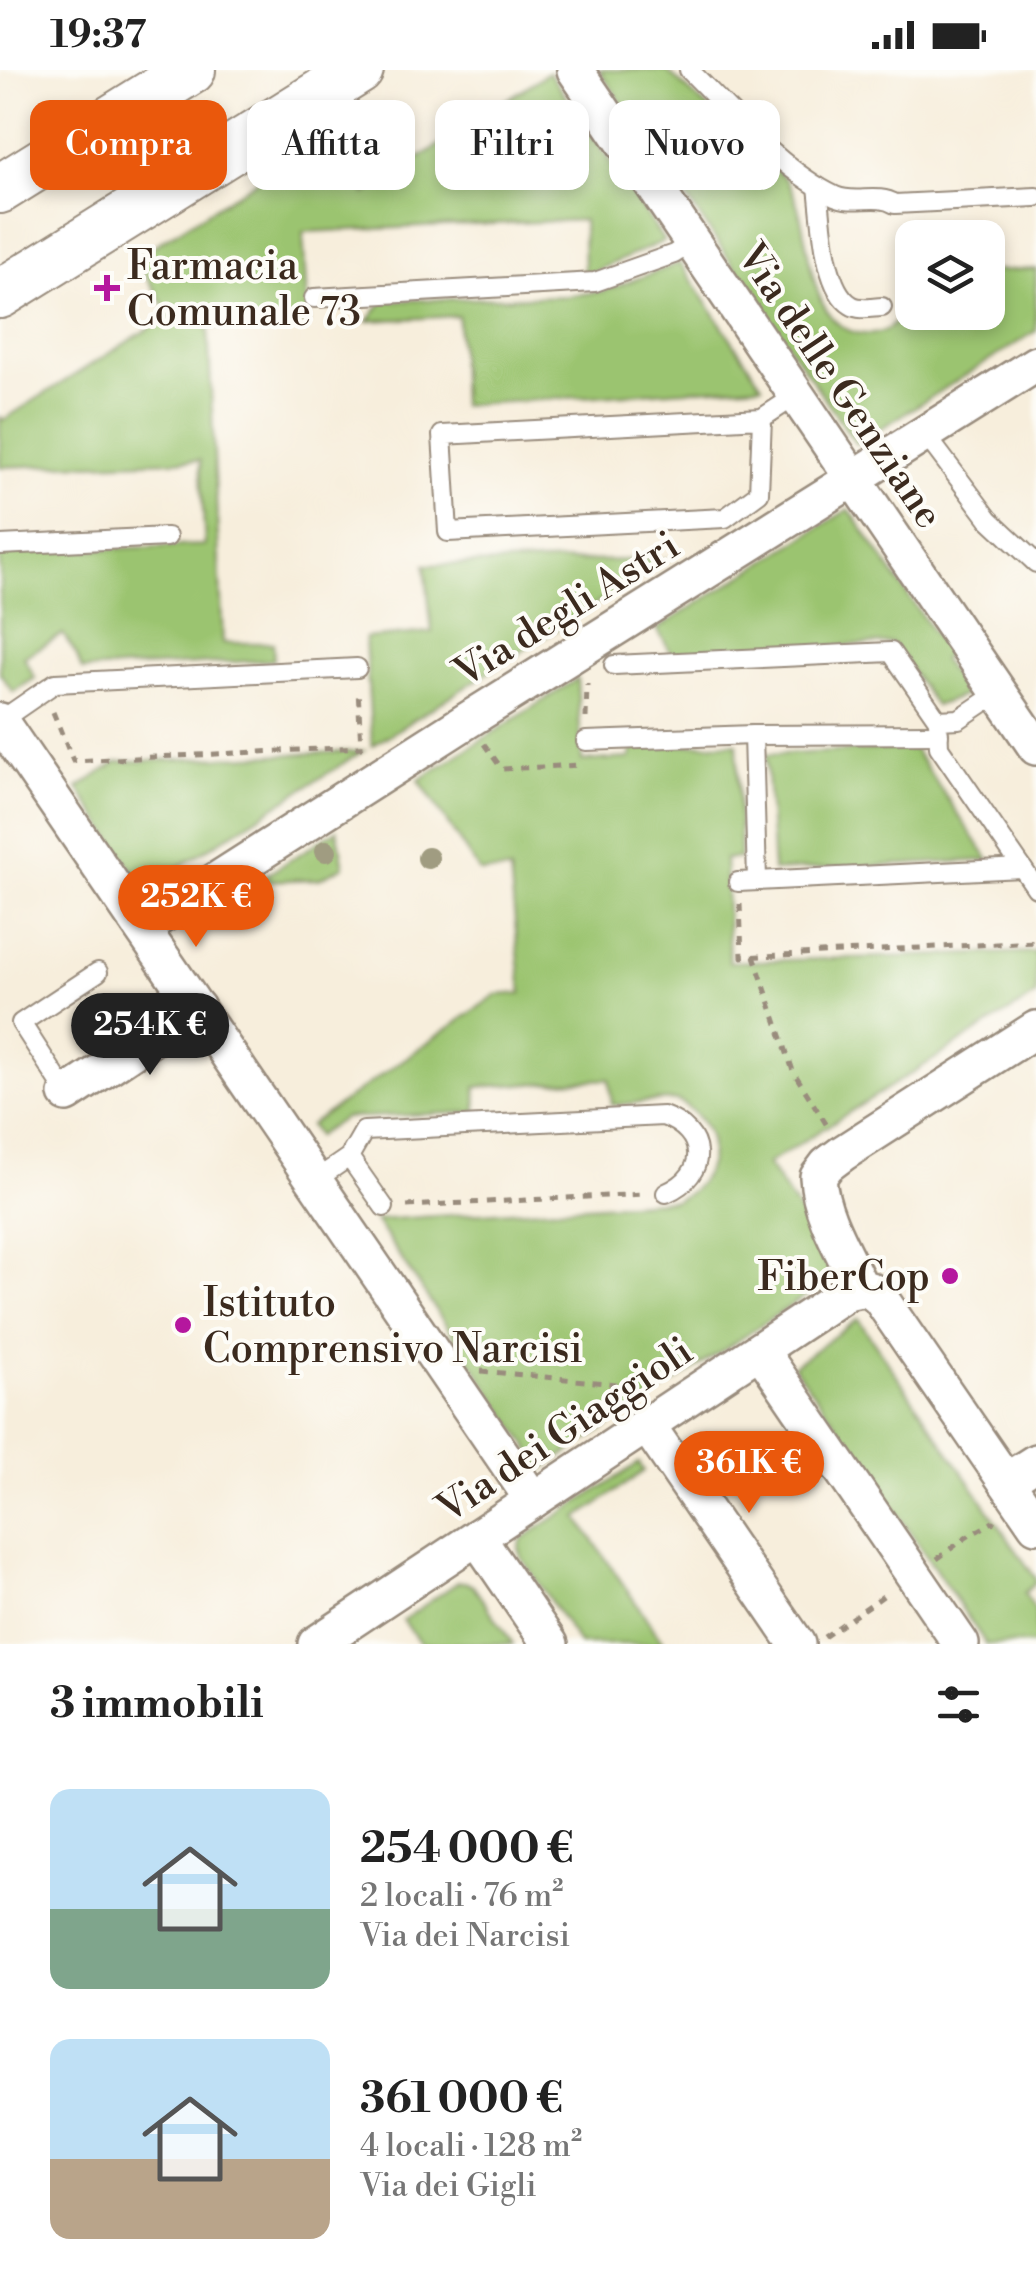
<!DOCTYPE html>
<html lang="it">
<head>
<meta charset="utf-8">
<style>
	:root { --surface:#fff; --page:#f6f6f6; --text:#222; --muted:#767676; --accent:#ea580c }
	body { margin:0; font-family:"Libre Bodoni",serif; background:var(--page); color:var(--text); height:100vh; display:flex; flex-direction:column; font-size:38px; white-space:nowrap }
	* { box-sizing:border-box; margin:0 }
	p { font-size:32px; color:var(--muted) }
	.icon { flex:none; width:55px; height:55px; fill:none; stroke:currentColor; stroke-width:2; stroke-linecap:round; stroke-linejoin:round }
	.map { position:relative; height:1574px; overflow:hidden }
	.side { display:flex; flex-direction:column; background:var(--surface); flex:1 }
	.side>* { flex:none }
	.banner { position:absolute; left:30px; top:30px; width:978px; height:90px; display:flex; gap:20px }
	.fabs { position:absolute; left:895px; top:150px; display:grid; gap:20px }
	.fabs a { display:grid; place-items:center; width:110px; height:110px; border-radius:20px; background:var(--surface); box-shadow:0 5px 15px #0003; font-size:50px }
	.price { position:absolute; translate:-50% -85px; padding:0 22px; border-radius:35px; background:var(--accent); color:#fff; font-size:32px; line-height:65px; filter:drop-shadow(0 2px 5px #0008) }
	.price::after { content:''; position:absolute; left:50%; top:60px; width:30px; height:22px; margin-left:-15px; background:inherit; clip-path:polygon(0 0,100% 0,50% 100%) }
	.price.active { background:#222; color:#fff }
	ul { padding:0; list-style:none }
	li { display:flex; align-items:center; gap:30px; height:250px; padding:0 50px }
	li span { display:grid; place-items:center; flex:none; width:280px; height:200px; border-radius:20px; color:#555 }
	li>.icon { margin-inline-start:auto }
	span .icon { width:120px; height:120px; fill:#fffc; stroke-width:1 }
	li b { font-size:42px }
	h2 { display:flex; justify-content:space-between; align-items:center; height:120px; padding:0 50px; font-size:42px }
	.chip { padding:0 35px; border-radius:20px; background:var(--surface); box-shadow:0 5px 15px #0003; font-size:35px; line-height:90px }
	.chip.active { background:var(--accent); color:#fff }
	.status { display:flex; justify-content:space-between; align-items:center; height:70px; padding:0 50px; background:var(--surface); direction:ltr }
	.status svg { height:28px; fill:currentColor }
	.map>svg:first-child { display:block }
	.green { fill:#9bc470; stroke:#6b7747; stroke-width:2.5 }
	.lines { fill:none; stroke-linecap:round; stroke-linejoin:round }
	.lane-casing { stroke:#998c7d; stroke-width:22 }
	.street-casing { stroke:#998c7d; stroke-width:40 }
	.secondary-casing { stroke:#998c7d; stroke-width:52 }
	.path { stroke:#998c7d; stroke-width:5; stroke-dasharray:8 8; stroke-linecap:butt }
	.lane { stroke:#fff; stroke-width:18 }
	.street { stroke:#fff; stroke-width:35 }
	.secondary { stroke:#fff; stroke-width:48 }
	.tree { fill:#a09c81 }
	.poi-dot { fill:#b5179e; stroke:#fdfcf7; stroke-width:4 }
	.labels { text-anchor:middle; stroke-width:8; stroke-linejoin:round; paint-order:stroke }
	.poi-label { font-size:40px; fill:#3b2a1e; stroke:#fdfcf7; text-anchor:start }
	.street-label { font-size:40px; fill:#3b2a1e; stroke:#fdfcf7 }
</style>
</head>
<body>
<div class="status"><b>19:37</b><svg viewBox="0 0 49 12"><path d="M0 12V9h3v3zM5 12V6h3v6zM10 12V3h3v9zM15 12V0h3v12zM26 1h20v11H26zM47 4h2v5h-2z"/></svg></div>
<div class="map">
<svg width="1036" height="1574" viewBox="0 0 1036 1574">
	<rect width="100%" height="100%" fill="#fdfcf7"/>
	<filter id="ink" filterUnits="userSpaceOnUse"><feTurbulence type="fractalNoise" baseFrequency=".01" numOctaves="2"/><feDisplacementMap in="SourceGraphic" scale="20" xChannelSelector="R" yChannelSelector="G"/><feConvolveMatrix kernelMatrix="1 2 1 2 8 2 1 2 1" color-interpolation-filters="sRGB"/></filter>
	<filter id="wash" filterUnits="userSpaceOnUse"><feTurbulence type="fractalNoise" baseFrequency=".0048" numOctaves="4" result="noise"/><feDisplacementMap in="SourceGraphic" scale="40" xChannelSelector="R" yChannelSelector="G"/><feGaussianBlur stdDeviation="2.25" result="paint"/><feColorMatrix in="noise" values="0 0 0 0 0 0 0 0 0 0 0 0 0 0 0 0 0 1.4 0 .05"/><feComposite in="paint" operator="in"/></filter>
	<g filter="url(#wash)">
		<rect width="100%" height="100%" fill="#f7eedc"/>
		<g class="green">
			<path d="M599 0H666C692 24 719 48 745 73 758 84 774 96 785 109 816 149 798 258 864 264 877 265 889 261 897 250 906 236 905 221 905 205H912V242H988V201L1036 199V261L856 374Z"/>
			<path d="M549 2 664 171 584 206 583 150 303 162 308 253 208 257 223 573H273L274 590 82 600 76 584 63 564 24 587 35 608 13 622 0 603V483L205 475 200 390 0 397V347L3 350 170 245 135 188 328 66 365 124Z"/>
			<path d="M680 193 762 315 461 335 458 246 368 251 383 231 567 226 604 221Z"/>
			<path d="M849 439 948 584 942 589 965 625 935 636 892 573 672 584 657 559Z"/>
			<path d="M668 489 372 676 365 568 432 562 425 495Z"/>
			<path d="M577 609 582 691 630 688 633 677 737 673 740 788 725 789 729 892 1036 882V925L767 1094 834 1193 835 1202 831 1209 543 1399 375 1150 676 1130C710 1116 724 1073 696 1045 692 1040 683 1033 677 1031 662 1029 629 1034 612 1035L609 1009 476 1017 477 1042 344 1048 317 1066 310 1055 496 925 522 923 510 801 480 802 419 710Z"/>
			<path d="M913 678 989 790 773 801 766 685Z"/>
			<path d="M363 681 145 818 78 718 117 692Z"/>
			<path d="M337 760 344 796 319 809 257 811Z"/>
			<path d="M858 1249 1036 1509V1513L1024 1523 1036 1541V1574H986L836 1353 793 1296Z"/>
			<path d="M639 1393 644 1401 578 1448 664 1574H579L522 1488 519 1478 522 1469Z"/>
			<path d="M458 1512H465L473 1516 513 1574H421L403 1550Z"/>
		</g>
	</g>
	<g filter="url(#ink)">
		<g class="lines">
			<defs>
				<g id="lane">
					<path d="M689 0C732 42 780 100 835 126 855 135 877 123 895 134L1036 127"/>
					<path d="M818 117C822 147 823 218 851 235 860 241 873 237 882 237"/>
					<path d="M314 228 595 212 674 184 692 172"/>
					<path d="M762 348 759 423 725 448 448 462 442 365 762 348 797 325"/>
					<path d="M925 364 989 449 1036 493"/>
					<path d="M0 475 167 467"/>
					<path d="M614 595 891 582 938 650"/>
					<path d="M999 622 959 649 938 650 939 677 1036 818"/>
					<path d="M0 651 55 613 357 598"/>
					<path d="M586 671 753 665"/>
					<path d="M757 810 753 665 939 664"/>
					<path d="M738 812 1022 798"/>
					<path d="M67 1024 21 953 98 902"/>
					<path d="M349 1087 384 1137"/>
					<path d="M314 1111 349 1087 364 1061 663 1046C706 1061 710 1104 666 1123"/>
				</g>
				<g id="street">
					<path d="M575 0 1036 677"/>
					<path d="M0 651 533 1430"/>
					<path d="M142 858 468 650 1036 294"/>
					<path d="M1036 959 843 1083 827 1095 818 1107C820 1145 845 1184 861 1219L870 1220 880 1228 1036 1455"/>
					<path d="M67 1024 197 938"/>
					<path d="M760 1280 961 1574"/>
					<path d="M647 1355 797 1574"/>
					<path d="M1006 1411 1036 1392"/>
					<path d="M477 1467 550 1574"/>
					<path d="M316 1574 847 1222 861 1219"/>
				</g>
				<g id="secondary">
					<path d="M0 119 191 0"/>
					<path d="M0 224 359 0"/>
				</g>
			</defs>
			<use href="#lane" class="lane-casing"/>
			<use href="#street" class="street-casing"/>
			<use href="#secondary" class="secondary-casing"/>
			<g class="path">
				<path d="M53 642 73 691 361 677 358 619"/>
				<path d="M586 648 587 614"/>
				<path d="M484 674 502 699 580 695"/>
				<path d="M740 834 742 887 1036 872"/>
				<path d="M754 886 793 1001 828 1057"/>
				<path d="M407 1136 646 1124"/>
				<path d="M481 1301 638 1316"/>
				<path d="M937 1489 967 1467 993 1452 995 1453"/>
				<path d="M824 1567 889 1522"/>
			</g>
			<use href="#lane" class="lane"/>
			<use href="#street" class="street"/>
			<use href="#secondary" class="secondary"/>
		</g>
		<g class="tree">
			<circle cx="326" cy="781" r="11"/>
			<circle cx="428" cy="788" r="11"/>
		</g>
	</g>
	<g class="poi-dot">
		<path d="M102 203h10v10h10v10h-10v10h-10v-10h-10v-10h10z"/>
		<circle cx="950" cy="1206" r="10"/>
		<circle cx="183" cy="1255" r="10"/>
	</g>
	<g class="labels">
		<g class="poi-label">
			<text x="127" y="209">Farmacia<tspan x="127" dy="46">Comunale 73</tspan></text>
			<text x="930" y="1220" text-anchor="end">FiberCop</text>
			<text x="203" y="1246">Istituto<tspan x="203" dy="46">Comprensivo Narcisi</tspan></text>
		</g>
		<g class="street-label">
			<text transform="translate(841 315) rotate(56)" y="14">Via delle Genziane</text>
			<text transform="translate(566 538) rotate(-32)" y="14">Via degli Astri</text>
			<text transform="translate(564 1359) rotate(-34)" y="14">Via dei Giaggioli</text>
		</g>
	</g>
</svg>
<div class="fabs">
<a><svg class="icon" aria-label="layers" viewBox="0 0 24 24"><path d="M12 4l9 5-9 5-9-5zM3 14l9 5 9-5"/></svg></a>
</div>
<b class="price" style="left:196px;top:880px">252K €</b>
<b class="price active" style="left:150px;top:1008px">254K €</b>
<b class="price" style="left:749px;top:1446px">361K €</b>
<div class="banner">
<a class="chip active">Compra</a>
<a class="chip">Affitta</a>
<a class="chip">Filtri</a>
<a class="chip">Nuovo</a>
</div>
</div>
<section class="side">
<h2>3 immobili<svg class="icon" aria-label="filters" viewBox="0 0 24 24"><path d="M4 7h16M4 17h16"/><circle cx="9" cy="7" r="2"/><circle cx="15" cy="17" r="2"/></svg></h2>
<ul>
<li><span style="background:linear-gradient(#bfe0f5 60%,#7fa58c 0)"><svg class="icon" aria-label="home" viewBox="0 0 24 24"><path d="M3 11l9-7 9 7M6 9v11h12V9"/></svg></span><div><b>254 000 €</b><p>2 locali · 76 m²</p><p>Via dei Narcisi</p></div></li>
<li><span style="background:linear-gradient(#bfe0f5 60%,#b9a48a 0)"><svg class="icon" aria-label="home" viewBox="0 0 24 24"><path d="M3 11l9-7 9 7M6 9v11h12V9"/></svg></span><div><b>361 000 €</b><p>4 locali · 128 m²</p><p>Via dei Gigli</p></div></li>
</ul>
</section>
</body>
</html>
